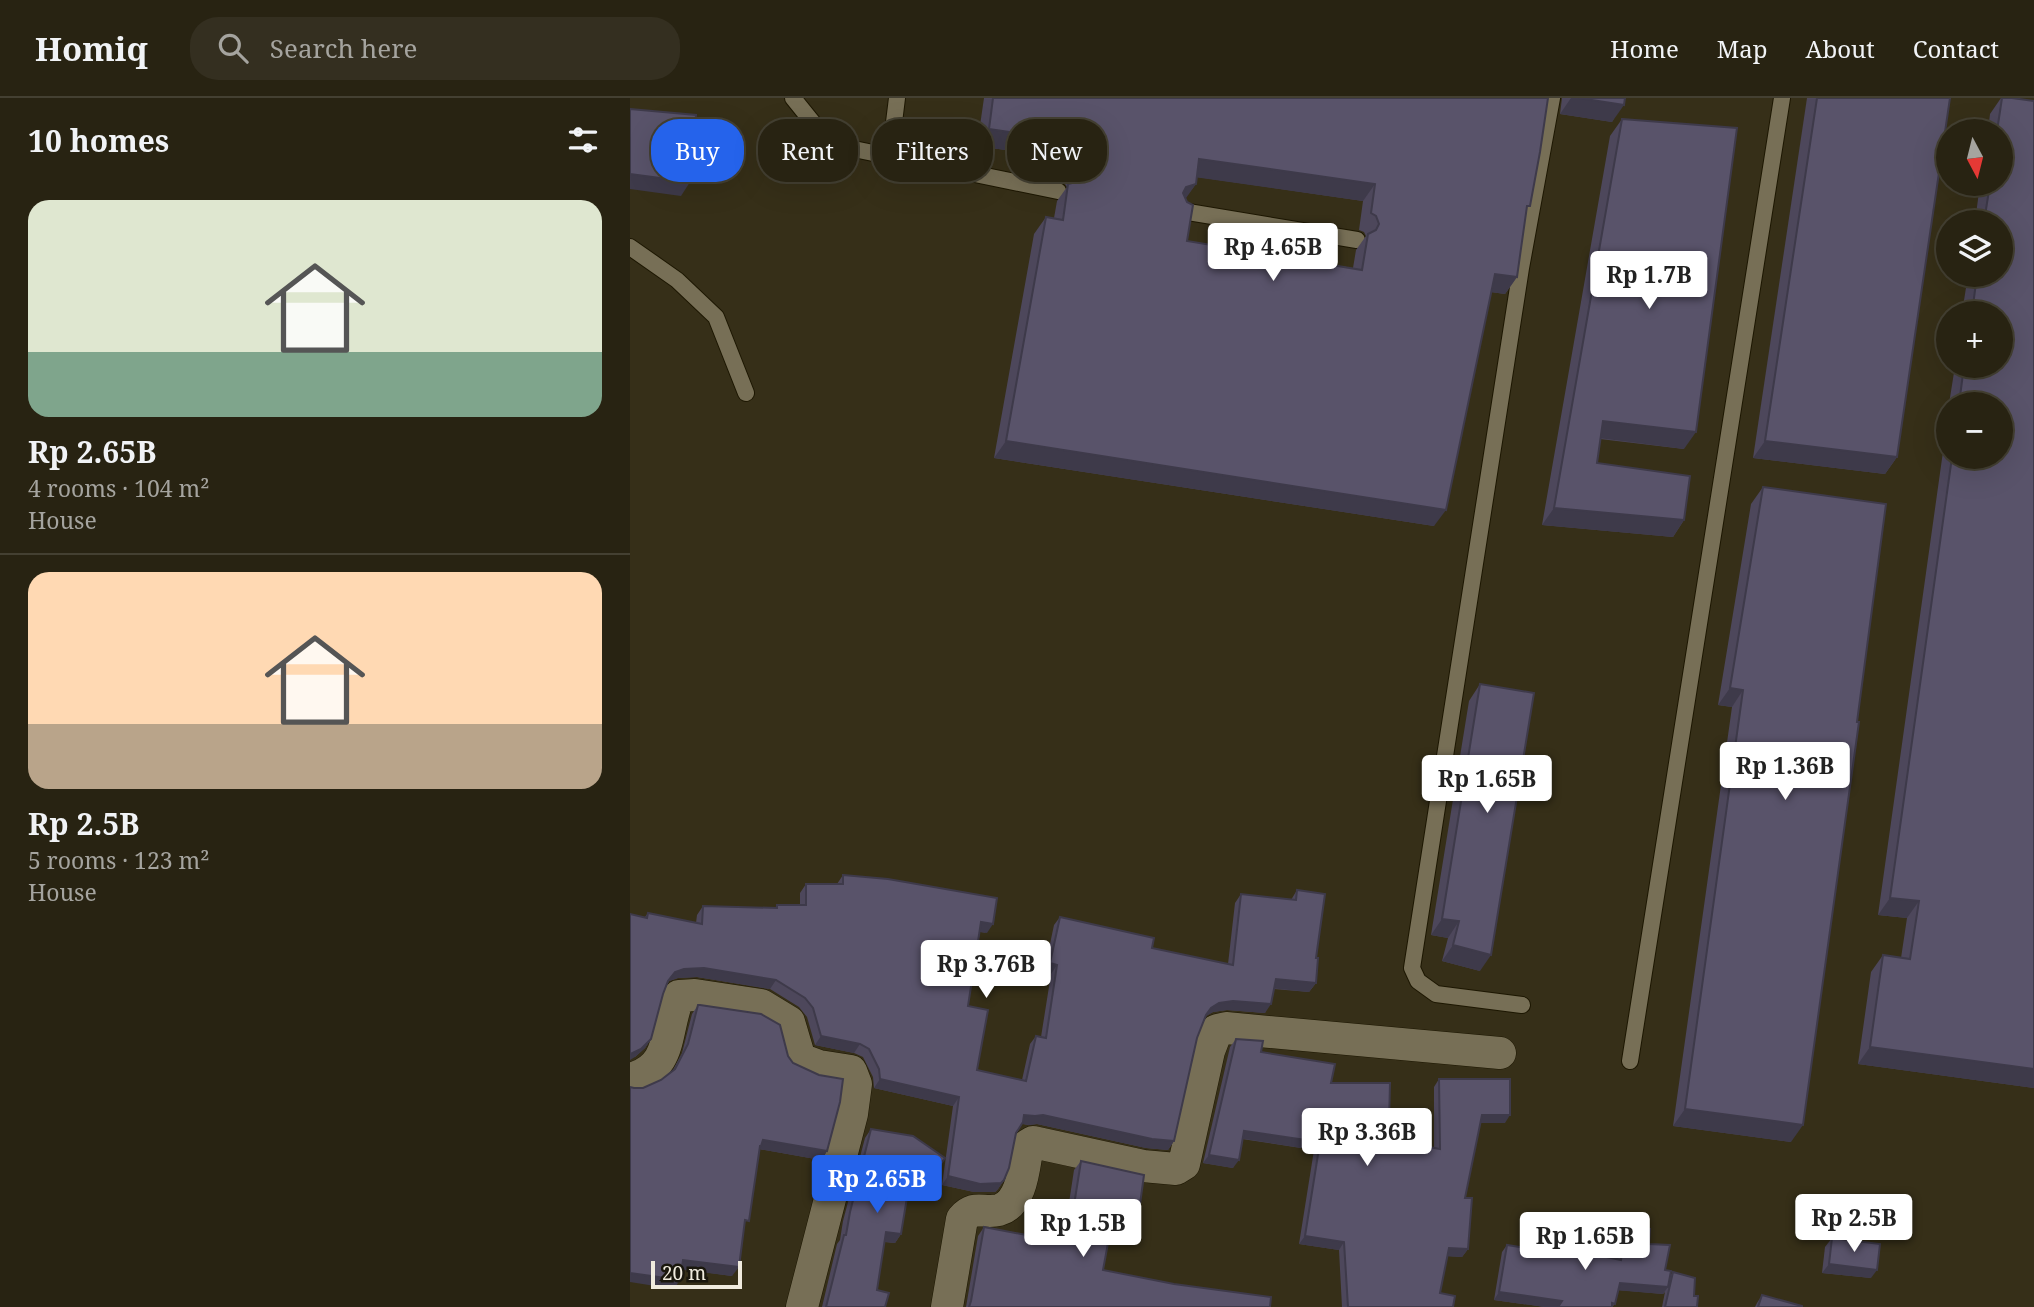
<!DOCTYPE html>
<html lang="en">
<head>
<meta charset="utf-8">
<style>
	:root { --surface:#282312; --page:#342f20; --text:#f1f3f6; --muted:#a5a49f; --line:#444032; --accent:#2563eb }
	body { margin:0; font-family:"Noto Serif",serif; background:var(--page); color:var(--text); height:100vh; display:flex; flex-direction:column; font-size:26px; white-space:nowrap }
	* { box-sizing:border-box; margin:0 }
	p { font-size:23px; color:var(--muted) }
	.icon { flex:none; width:38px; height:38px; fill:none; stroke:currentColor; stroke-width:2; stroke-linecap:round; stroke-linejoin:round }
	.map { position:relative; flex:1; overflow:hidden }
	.details { display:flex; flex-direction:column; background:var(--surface); width:630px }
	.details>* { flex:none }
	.top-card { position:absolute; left:21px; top:21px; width:665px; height:63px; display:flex; gap:14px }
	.needle { width:46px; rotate:173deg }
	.controls { position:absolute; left:1306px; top:21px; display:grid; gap:14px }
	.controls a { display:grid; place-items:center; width:77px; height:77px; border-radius:50%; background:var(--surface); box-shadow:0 7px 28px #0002,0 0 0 2px var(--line); font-size:35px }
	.scale { position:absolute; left:21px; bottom:18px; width:91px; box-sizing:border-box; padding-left:7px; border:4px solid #f0ebde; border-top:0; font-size:19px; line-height:24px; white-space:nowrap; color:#f0ebde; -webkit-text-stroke:5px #1a170d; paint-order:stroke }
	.price { position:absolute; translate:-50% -60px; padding:0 16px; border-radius:7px; background:#fff; color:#222; font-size:23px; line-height:46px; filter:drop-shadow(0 2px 4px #0008) }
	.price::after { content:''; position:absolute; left:50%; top:42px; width:21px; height:16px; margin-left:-10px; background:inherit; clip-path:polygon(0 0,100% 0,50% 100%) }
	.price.current { background:var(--accent); color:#fff }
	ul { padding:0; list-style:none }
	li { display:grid; align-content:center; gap:14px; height:371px; padding:0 28px }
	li+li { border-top:2px solid var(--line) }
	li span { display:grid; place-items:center; height:217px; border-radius:21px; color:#555 }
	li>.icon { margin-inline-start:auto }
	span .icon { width:126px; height:126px; fill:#fffc; stroke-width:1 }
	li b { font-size:30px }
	h2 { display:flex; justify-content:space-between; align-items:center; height:84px; padding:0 28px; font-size:30px }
	.chip { padding:0 24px; border-radius:28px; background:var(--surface); box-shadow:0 7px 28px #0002,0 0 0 2px var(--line); font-size:24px; line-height:63px }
	.chip.current { background:var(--accent); color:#fff }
	header { display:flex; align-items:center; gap:42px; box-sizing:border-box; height:98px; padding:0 35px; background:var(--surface); border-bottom:2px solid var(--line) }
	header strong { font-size:33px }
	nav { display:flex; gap:38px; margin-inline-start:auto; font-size:24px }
	.search { width:490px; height:63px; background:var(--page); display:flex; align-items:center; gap:18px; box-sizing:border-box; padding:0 24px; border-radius:28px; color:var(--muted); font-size:26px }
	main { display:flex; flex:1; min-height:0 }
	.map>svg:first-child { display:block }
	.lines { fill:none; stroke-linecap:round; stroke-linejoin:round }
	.service-casing { stroke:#1d1702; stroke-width:18 }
	.minor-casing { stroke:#1d1702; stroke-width:33 }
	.service { stroke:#776f56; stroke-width:16 }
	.minor { stroke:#776f56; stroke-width:32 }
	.wall { fill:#4d475b; fill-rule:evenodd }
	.shaded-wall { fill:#3e3a4a }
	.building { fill:#59536a; stroke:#3e3a4a; stroke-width:2; fill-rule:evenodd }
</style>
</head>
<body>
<header>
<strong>Homiq</strong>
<div class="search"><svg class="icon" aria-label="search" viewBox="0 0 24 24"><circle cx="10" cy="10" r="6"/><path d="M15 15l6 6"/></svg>Search here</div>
<nav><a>Home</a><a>Map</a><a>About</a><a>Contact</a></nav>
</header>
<main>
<section class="details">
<h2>10 homes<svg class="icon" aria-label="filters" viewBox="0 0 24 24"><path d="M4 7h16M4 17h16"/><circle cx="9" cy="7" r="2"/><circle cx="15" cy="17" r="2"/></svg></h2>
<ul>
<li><span style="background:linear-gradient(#dfe7d0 70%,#7fa58c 0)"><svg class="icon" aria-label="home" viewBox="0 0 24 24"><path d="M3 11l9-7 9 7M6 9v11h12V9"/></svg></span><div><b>Rp 2.65B</b><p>4 rooms · 104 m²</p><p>House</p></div></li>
<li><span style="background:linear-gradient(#ffd9b3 70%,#b9a48a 0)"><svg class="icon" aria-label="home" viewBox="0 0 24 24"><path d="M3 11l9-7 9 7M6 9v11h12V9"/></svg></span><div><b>Rp 2.5B</b><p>5 rooms · 123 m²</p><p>House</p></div></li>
</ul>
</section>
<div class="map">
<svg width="1404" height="1209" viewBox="0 0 1404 1209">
	<rect width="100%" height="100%" fill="#362f18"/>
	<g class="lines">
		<defs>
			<g id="service">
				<path d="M163 0 192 36 214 49 428 93"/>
				<path d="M260 57 267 0"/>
				<path d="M552 113 727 142"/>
				<path d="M0 149 47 182 86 219 116 295"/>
				<path d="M892 907 806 896 788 883 782 870 891 170 922 0"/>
				<path d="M1000 963 1152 0"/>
			</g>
			<g id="minor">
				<path d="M0 981C44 970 34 932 49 898L65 897 131 907 159 924 170 961 189 968 221 973 226 986 222 1016 172 1209"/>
				<path d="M317 1209 332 1121C345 1106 353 1116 369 1112 393 1105 394 1067 398 1047L403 1044 513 1068 546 1071 554 1066 579 953 587 932 596 930 870 955"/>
			</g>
		</defs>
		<use href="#service" class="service-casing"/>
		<use href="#minor" class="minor-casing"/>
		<use href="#service" class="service"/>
		<use href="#minor" class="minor"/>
	</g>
	<g class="wall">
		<path d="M354 0H918L896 114 887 179 875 196 861 194 804 428 364 360 404 136 416 119 424 120 427 103 437 89 435 86 430 83 433 60 347 48ZM567 79 733 103 729 132 734 134 736 138 726 152 723 170 557 143 555 100 566 86Z"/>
		<path d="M932 0H995L982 24 930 16Z"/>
		<path d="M1177 0H1320L1267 359 1255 376 1123 360Z"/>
		<path d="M1371 0H1382L1404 990 1228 966 1241 874 1253 857 1271 860 1277 820 1248 817 1318 318V359H1370V306H1319L1325 268H1370V215H1332L1338 177H1370V124H1345L1350 86H1370V33H1358L1360 16Z"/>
		<path d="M992 21 1054 351 970 341 967 365 1054 422 1043 439 912 427 980 38Z"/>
		<path d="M1133 389 1161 1044 1043 1028 1102 609 1088 607 1121 406Z"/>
		<path d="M850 586V873L812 863 818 840 801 837 839 603Z"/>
		<path d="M213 777 357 835 350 834 338 908 347 972 392 982 400 946 406 938 411 939 421 876 414 874 424 827 430 819 522 850 598 866 605 805 611 796 661 802 667 792 686 860V885L679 894 644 891 635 915 597 912 583 914 575 918 567 940 544 1043 538 1052 516 1050 407 1026 399 1027 392 1026 386 1035 374 1082 368 1091 365 1094H344L312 1087 323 1008 244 990 243 979 233 959 224 955 185 947 177 919 169 909 140 891 67 879 48 880 39 883 33 896 21 941 15 950 5 959 15 819 18 815 66 825 67 817 73 808 145 810 147 807H170V795L176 786H207Z"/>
		<path d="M68 907 158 958 197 1053 191 1062 129 1051 114 1130 102 1178 51 1171 44 1191 4 990H13L31 982 43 972 52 955 62 916Z"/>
		<path d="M606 941 631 954 701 985 759 1026 761 1042 804 1050V989L809 981 875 1025H850L835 1100 838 1151 832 1159 817 1158 810 1195 823 1209H712L709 1152 669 1146 684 1052 612 1041 603 1070 573 1065 600 949Z"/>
		<path d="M241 1031 315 1060 293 1091 280 1081 271 1136 265 1145 254 1144 247 1192 255 1209H192L207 1146 210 1142 213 1123 235 1040Z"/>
		<path d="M451 1063 508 1121 501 1130 482 1127 473 1172 640 1209H336L348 1138 354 1129 433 1144 444 1072Z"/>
		<path d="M996 1129 1019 1146 1035 1172 1040 1178 1043 1174 1064 1198 1067 1209H1032L1035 1194 1033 1196 988 1192 985 1206 982 1209H915L864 1202 872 1154 877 1147 934 1156 938 1151 987 1162 991 1137Z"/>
		<path d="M1202 1140 1241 1180 1192 1175 1195 1149Z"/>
		<path d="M1132 1197 1172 1209H1125L1127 1205Z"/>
	</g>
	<g class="shaded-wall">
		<path d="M941 0H949L994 7 982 24 930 16Z"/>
		<path d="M359 31 445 44 433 60 347 48Z"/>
		<path d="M569 61 745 86 733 103 557 78Z"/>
		<path d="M0 76 60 84 51 98 0 91Z"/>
		<path d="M566 86 554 103 544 106 556 89Z"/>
		<path d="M865 176 887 179 875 196 853 193Z"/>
		<path d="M973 323 1066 334 1054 351 961 339Z"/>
		<path d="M376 343 816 412 804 428 364 360Z"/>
		<path d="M1135 343 1267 359 1255 376 1123 360Z"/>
		<path d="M924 410 1054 422 1043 439 912 427Z"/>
		<path d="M1100 590 1113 592 1102 609 1088 607Z"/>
		<path d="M1260 800 1289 803 1277 820 1248 817Z"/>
		<path d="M812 821 829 823 818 840 801 837Z"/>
		<path d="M351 824 363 826 357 835 345 833Z"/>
		<path d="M823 847 861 857 850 873 812 863Z"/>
		<path d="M420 865 427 867 421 876 414 874Z"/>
		<path d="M74 870 146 882 140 891 67 879 48 880 39 883 32 892 45 874 54 871Z"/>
		<path d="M646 881 686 885 679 894 640 890Z"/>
		<path d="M603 903 641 906 635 915 597 912 583 914 575 919 581 910 589 905Z"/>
		<path d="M191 938 230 946 224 955 185 947Z"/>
		<path d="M21 941 15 950 5 959 0 962V956Z"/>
		<path d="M1240 949 1404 971V990L1228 966Z"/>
		<path d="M250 981 329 999 323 1008 244 990Z"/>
		<path d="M1055 1011 1173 1027 1161 1044 1043 1028Z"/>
		<path d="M394 1017H413L544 1043 538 1052 516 1050 407 1026 399 1027 388 1025Z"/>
		<path d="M852 1017H880L875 1025H846Z"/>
		<path d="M614 1033 690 1044 684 1052 608 1040Z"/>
		<path d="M133 1042 197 1053 191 1062 129 1051Z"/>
		<path d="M579 1057 609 1062 603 1070 573 1065Z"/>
		<path d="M318 1078 374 1082 368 1091 365 1094H344L312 1087Z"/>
		<path d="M483 1118 508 1121 501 1130 477 1127Z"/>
		<path d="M256 1134 271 1136 265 1145 249 1143Z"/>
		<path d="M675 1138 714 1144 709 1152 669 1146Z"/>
		<path d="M819 1150 838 1151 832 1159 813 1158Z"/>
		<path d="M53 1162 109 1169 102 1178 46 1171Z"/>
		<path d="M1199 1166 1247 1172 1241 1180 1192 1175Z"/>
		<path d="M0 1175 50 1182 44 1191 0 1184Z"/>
		<path d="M990 1185 1038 1189 1033 1196 984 1192Z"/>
		<path d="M869 1194 932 1203 928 1209H915L864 1202Z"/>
	</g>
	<g class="building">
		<path d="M363 0H918L910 54 900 108H897L887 179 865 176 816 412 376 343 416 119 433 122 438 86 447 84 450 78 447 69 441 66 445 44 359 31ZM569 61 745 86 741 115 746 118 749 126 746 132 738 136 732 172 557 143 563 107 557 104 553 95 556 89 566 86Z"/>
		<path d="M949 0H995L994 7Z"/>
		<path d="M1187 0H1320L1267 359 1135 343Z"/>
		<path d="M1372 0H1382L1404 3V971L1240 949 1253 857 1280 861 1289 803 1260 800 1322 359H1370V306H1329L1334 268H1370V215H1342L1347 177H1370V124H1354L1360 86H1370V33H1367Z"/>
		<path d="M0 11 66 17 60 84 0 76Z"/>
		<path d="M992 21 1107 30 1066 334 973 323 967 365 1060 378 1054 422 924 410Z"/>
		<path d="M1133 389 1256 406 1227 624H1229L1173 1027 1055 1011 1113 592 1100 590Z"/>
		<path d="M850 586 904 595 861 857 823 847 829 823 812 821Z"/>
		<path d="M213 777 258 781 367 800 363 826 351 824 338 908 358 912 347 972 396 983 406 938 416 940 427 867 420 865 430 819 524 840 522 850 603 867 611 796 666 802 667 792 695 796 686 860H688L686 885 646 881 641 906 603 903 589 905 581 910 576 917 567 940 544 1043 522 1041 413 1017 405 1018 394 1017 393 1024 386 1035 379 1070 374 1082 371 1085 350 1086 318 1078 329 999 250 981 249 971 239 951 230 946 191 938 183 910 175 900 146 882 74 870 54 871 45 874 38 883 33 896 21 941 11 951 0 956V816L17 820 18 815 72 826 73 808 147 810V807H176V786H213Z"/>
		<path d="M68 907H70L131 916 150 927 158 958 163 965 189 977 213 981 210 1004 197 1053 133 1042 131 1048H130L119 1123 115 1122 109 1169 53 1162 50 1182 0 1175V989L4 990H13L31 982 45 971 58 946Z"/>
		<path d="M606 941 633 943 631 954 705 966 701 985H760L759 1026H761V1042L810 1051 809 981H880V1017H852L835 1100H842L838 1151 819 1150 810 1195 825 1198 823 1209H718L714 1144 675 1138 690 1044 614 1033 609 1062 579 1057Z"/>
		<path d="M241 1031 283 1038 315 1060 299 1082 282 1069 271 1136 256 1134 247 1192 259 1195 255 1209H196L214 1137H216L220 1114Z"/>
		<path d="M451 1063 514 1077 508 1121 483 1118 473 1172 544 1186 641 1199 640 1209H339L341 1203 354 1129 438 1145Z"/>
		<path d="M996 1129 1020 1131 1019 1146 1040 1147 1035 1172 1041 1173 1038 1189 990 1185 985 1206 982 1205V1209H928L932 1203 869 1194 877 1147 936 1156 938 1151 991 1162Z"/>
		<path d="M1202 1140 1250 1146 1247 1172 1199 1166Z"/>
		<path d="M1043 1174 1065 1180 1064 1198H1068L1067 1209H1035Z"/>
		<path d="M1132 1197 1172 1208V1209H1128Z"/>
	</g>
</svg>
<div class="controls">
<a><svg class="needle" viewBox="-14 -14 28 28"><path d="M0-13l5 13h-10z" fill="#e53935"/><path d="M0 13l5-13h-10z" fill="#a5a49f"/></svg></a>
<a><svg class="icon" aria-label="layers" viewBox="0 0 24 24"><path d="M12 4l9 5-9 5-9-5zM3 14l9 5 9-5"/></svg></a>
<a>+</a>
<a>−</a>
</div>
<div class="scale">20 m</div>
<b class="price" style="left:643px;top:185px">Rp 4.65B</b>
<b class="price" style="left:1019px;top:213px">Rp 1.7B</b>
<b class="price" style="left:1155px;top:704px">Rp 1.36B</b>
<b class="price" style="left:857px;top:717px">Rp 1.65B</b>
<b class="price" style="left:356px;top:902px">Rp 3.76B</b>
<b class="price" style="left:737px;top:1070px">Rp 3.36B</b>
<b class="price current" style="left:247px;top:1117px">Rp 2.65B</b>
<b class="price" style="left:1224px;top:1156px">Rp 2.5B</b>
<b class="price" style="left:453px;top:1161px">Rp 1.5B</b>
<b class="price" style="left:955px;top:1174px">Rp 1.65B</b>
<div class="top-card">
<a class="chip current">Buy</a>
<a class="chip">Rent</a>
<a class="chip">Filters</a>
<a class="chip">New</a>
</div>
</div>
</main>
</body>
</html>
